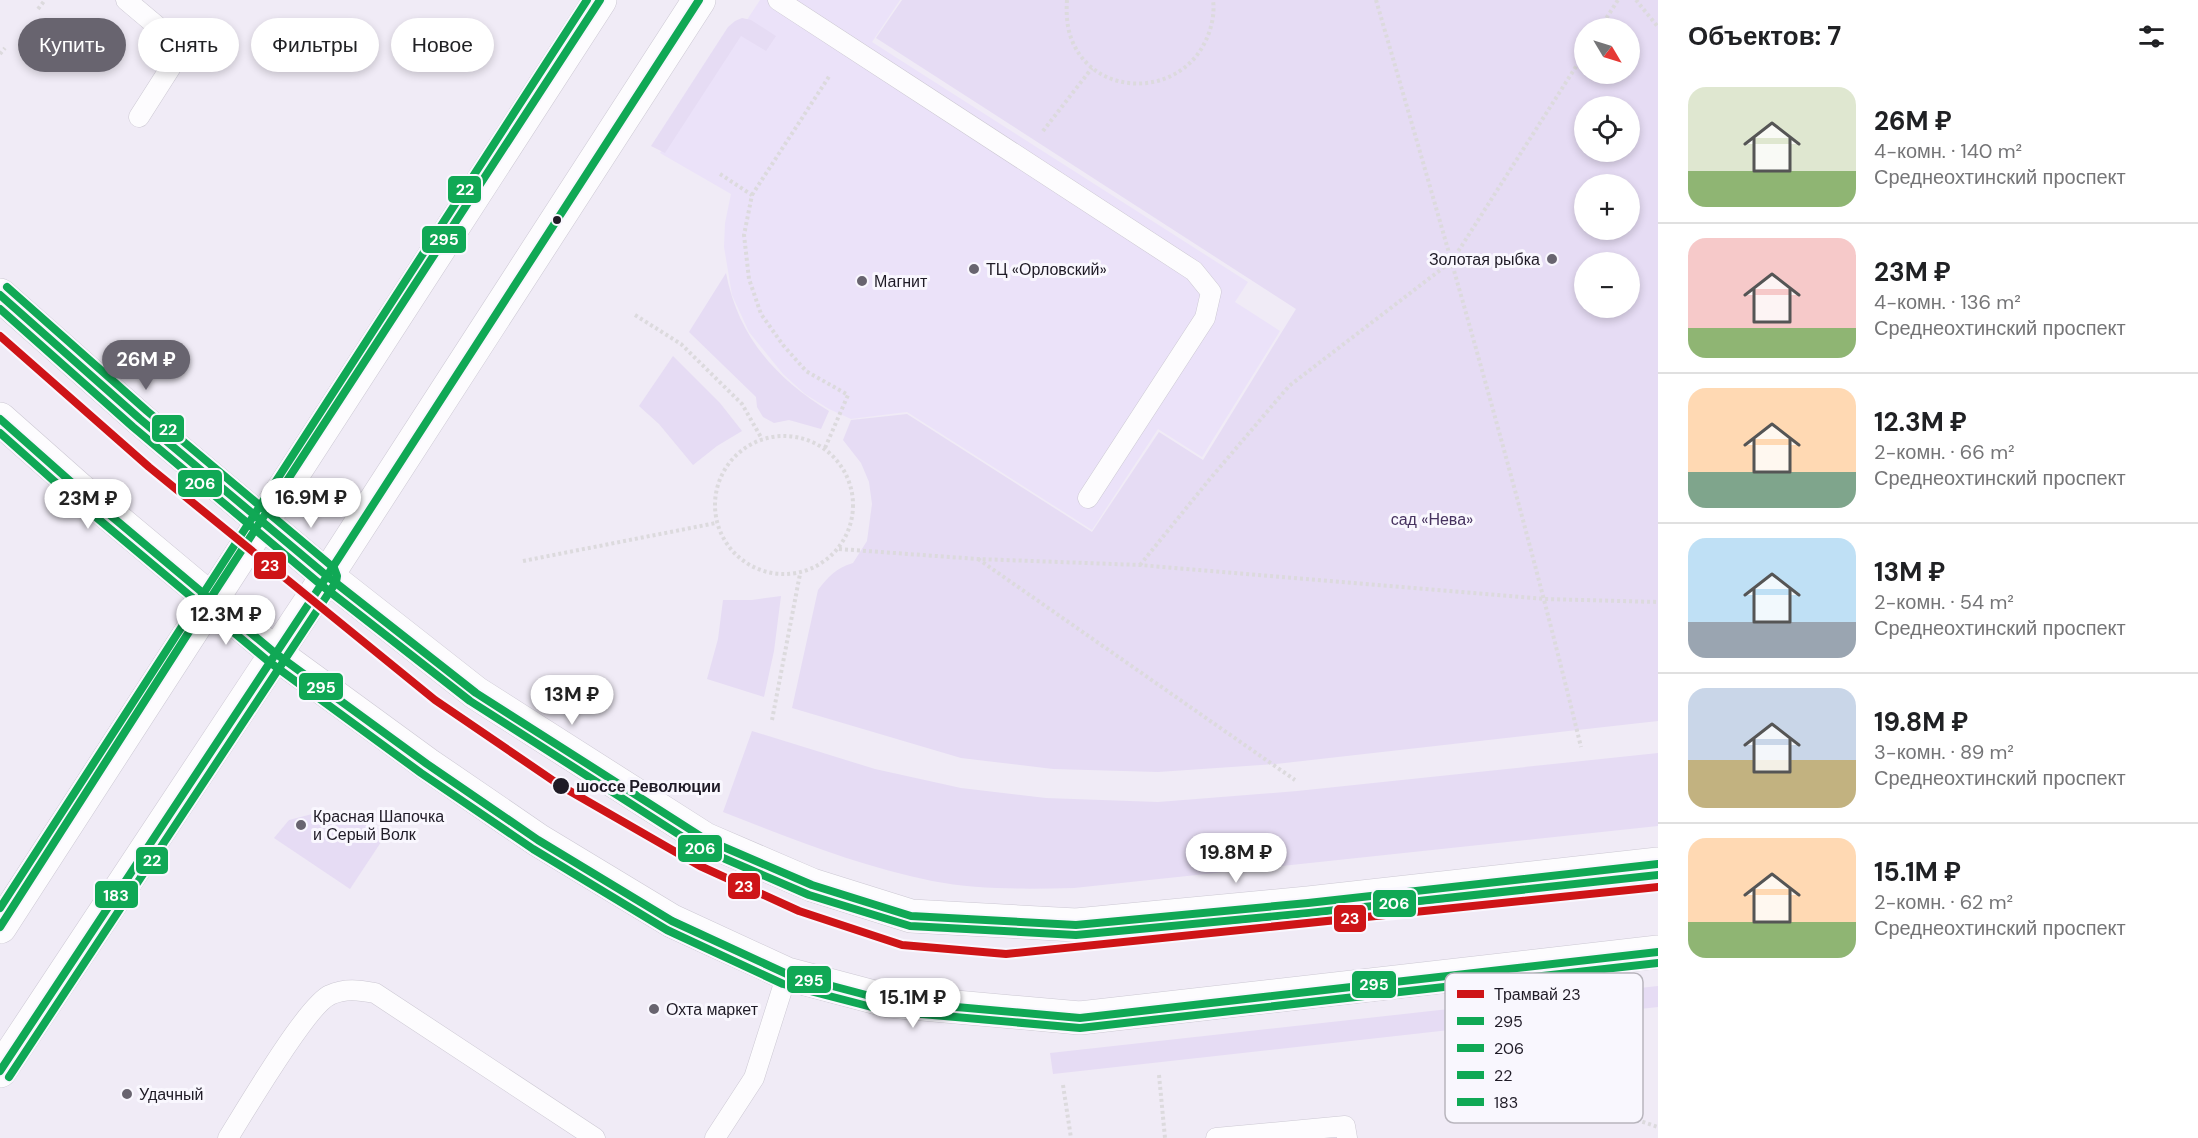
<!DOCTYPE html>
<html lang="ru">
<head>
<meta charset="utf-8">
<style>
	:root { --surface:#fff; --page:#f2f2f2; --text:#202124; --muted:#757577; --line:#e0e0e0; --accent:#68646f }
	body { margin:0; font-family:"DM Sans",sans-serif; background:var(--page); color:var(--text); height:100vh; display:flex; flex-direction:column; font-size:22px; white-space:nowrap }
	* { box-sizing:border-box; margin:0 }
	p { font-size:20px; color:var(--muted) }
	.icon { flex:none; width:33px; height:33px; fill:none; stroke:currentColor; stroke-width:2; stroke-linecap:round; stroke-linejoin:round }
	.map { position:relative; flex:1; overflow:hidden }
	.sheet { display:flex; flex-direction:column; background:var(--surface); width:540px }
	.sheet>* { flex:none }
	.top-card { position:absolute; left:18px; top:18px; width:570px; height:54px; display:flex; gap:12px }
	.needle { width:39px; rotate:128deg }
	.fabs { position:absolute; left:1574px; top:18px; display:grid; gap:12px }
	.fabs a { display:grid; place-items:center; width:66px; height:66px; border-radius:50%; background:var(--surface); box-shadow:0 3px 9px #0003; font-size:30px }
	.price { position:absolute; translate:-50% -51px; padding:0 14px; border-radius:21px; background:#fff; color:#222; font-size:20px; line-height:39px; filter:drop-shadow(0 2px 3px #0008) }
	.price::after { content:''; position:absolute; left:50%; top:36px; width:18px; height:14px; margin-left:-9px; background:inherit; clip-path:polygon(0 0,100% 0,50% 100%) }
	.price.selected { background:var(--accent); color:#fff }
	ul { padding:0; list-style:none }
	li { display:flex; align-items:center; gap:18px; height:150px; padding:0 30px }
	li+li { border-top:2px solid var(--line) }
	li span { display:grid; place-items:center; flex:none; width:168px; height:120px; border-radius:18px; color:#555 }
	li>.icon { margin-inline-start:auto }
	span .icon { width:72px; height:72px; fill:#fffc; stroke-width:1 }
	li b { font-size:26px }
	h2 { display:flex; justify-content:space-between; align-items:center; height:72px; padding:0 30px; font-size:26px }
	.chip { padding:0 21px; border-radius:27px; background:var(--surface); box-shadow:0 3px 9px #0003; font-size:21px; line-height:54px }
	.chip.selected { background:var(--accent); color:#fff }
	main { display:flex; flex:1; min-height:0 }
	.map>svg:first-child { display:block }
	.built { fill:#ebe2f9 }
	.green { fill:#e6dcf4; fill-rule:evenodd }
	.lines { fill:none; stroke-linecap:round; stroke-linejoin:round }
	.lane-casing { stroke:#ccc8d3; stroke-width:21 }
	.secondary-casing { stroke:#ccc8d3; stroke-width:34 }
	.primary-casing { stroke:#ccc8d3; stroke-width:34 }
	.path { stroke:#dcdadd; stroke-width:4; stroke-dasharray:3 3; stroke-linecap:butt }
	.lane { stroke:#fdfcfe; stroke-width:20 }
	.secondary { stroke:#fdfcfe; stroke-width:33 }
	.primary { stroke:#fdfcfe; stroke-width:33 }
	.bus-1-casing { stroke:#f9f7fe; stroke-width:12 }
	.bus-2-casing { stroke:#f9f7fe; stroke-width:12 }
	.bus-3-casing { stroke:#f9f7fe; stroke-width:12 }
	.bus-4-casing { stroke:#f9f7fe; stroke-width:12 }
	.bus-1 { stroke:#10a855; stroke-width:8 }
	.bus-2 { stroke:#10a855; stroke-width:8 }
	.bus-3 { stroke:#10a855; stroke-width:8 }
	.bus-4 { stroke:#10a855; stroke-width:8 }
	.tram-1-casing { stroke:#f9f7fe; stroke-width:12 }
	.tram-1 { stroke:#ce1417; stroke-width:8 }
	.bus-dot { fill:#1f1b26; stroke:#f9f7fe; stroke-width:2 }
	.poi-dot { fill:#68646f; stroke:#f9f7fe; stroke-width:2 }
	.labels { text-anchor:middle; stroke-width:6; stroke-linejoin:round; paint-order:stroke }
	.poi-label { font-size:16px; fill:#1f1b26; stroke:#f9f7fe; text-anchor:start }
	.park-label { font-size:16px; fill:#46325f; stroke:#f9f7fe }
	.stop-label { font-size:16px; font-weight:bold; fill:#1f1b26; stroke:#f9f7fe; text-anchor:start }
	.key { fill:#f9f7fe; stroke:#b8b5bd; stroke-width:1.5 }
	.key-label { font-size:16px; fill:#1f1b26 }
	.line-badge { stroke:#f9f7fe; stroke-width:2 }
	.badge-label { font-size:16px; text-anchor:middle; font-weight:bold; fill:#fff }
</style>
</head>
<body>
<main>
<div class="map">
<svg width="1658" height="1138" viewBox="0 0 1658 1138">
	<rect width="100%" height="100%" fill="#f0ebf6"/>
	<path class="built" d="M760 0H900L872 42 1248 282 1235 302 1280 331 1202 457 1158 429 1092 530 907 412 851 419 829 409 805 394 783 374 749 332 732 295 724 247 725 223 731 194 660 153Z"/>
	<g class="green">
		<path d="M902 0H1658V721L1276 764 1158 772 1053 769 961 758 792 708 818 590C828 577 836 568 853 563L867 541 872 504 869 482 861 463 843 440 851 420 907 414 1092 532 1159 432 1203 460 1296 309 876 38ZM1584 28H1629V74H1584ZM1584 106H1629V152H1584ZM1629 184V230H1584V184ZM1629 262V308H1584V262Z"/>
		<path d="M742 18 751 20 776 36 766 51 741 36 665 153 651 146 728 27 735 21Z"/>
		<path d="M726 273C738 336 775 378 829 411L821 429 789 420 774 423 763 417 757 407 756 397 689 332Z"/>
		<path d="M673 356 720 403 742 431 717 446 693 465 659 424 639 406Z"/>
		<path d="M781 596 774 651 764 697 707 679 718 639 723 600H752Z"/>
		<path d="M752 731 875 769 961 788 1046 798 1158 802 1297 791 1658 753V826L1074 888C1027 889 979 890 932 881 859 866 792 839 723 812Z"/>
		<path d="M316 813H345L368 822 387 833 350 889 274 838 289 820Z"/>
		<path d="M1658 986V1007L1053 1074 1050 1053Z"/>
	</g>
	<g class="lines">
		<defs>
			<g id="lane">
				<path d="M126 0 183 48 139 117"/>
				<path d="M778 0 1194 271 1211 292 1205 318 1088 498"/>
				<path d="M228 1138C245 1111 307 1005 330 995 345 988 359 990 375 993L595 1138"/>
				<path d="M715 1138 754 1078 787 974"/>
				<path d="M1216 1138 1345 1126 1347 1138"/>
			</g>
			<g id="secondary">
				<path d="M0 295 140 419 327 576 476 693 705 839 812 885 911 916 1076 925 1308 903 1658 864"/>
				<path d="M0 419 79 489 275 653 427 764 538 840 672 921 787 974 889 1001 1080 1018 1658 952"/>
			</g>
			<g id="primary">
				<path d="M0 927 600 0"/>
				<path d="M0 1071 312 599 699 0"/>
			</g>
		</defs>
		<use href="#lane" class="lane-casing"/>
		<use href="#secondary" class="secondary-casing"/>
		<use href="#primary" class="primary-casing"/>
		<g class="path">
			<path d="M1067 0C1066 15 1067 31 1074 45 1100 98 1178 95 1204 44 1211 31 1215 15 1213 0"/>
			<path d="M1376 0C1448 248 1520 496 1581 747"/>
			<path d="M1636 0 1658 27"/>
			<path d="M38 9 45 0"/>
			<path d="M1600 28 1618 0"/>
			<path d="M0 54 5 48"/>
			<path d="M1043 131 1092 68"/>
			<path d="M720 174 752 195 744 235 749 279 761 314 783 345 806 371 848 395 825 448"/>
			<path d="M752 195 830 75"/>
			<path d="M635 315 681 344 742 404 762 439"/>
			<circle cx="784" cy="505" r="69"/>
			<path d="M839 549 978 559 1140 565 1545 599 1658 602"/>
			<path d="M978 559 1295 780"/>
			<path d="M523 561 716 523"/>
			<path d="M1140 565 1209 480 1289 386 1452 261 1584 54"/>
			<path d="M772 720 800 574"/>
			<path d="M1461 1045 1521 1081 1658 1127"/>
			<path d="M1159 1075 1165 1138"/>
			<path d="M1063 1085 1071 1138"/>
		</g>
		<use href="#lane" class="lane"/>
		<use href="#secondary" class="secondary"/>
		<use href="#primary" class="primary"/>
		<defs>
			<g id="bus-1">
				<path d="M600 0 210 599 275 653 427 764 538 840 672 921 787 974 889 1001 1080 1018 1658 952"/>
				<path d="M699 0 327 576 476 693 705 839 812 885 911 916 1076 925 1308 903 1658 864"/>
			</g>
			<g id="bus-2">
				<path d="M0 309 133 427 320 584 470 701 700 848 809 895 910 926 1076 935 1309 913 1658 875"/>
				<path d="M0 433 72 497 268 661 421 773 533 849 667 930 783 984 887 1011 1080 1028 1658 963"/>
			</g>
			<g id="bus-3">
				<path d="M7 287 147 411 334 568 337 576 336 582 9 1077"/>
				<path d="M0 908 587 0"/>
			</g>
			<g id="bus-4">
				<path d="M0 295 140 419 327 576 0 1071"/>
				<path d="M0 419 79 489 210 599 0 927"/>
			</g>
		</defs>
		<use href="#bus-1" class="bus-1-casing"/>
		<use href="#bus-2" class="bus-2-casing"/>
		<use href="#bus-3" class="bus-3-casing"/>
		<use href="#bus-4" class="bus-4-casing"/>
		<use href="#bus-1" class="bus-1"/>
		<use href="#bus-2" class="bus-2"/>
		<use href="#bus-3" class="bus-3"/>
		<use href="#bus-4" class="bus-4"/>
		<defs>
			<path id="tram-1" d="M0 336 149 467 435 700 561 786 700 866 799 911 902 945 1006 954 1658 887"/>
		</defs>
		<use href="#tram-1" class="tram-1-casing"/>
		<use href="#tram-1" class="tram-1"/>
	</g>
	<g class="bus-dot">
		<circle cx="557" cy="220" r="5"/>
		<circle cx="561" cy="786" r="9"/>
	</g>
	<g class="poi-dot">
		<circle cx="1552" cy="259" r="6"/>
		<circle cx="974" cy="269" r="6"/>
		<circle cx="862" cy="281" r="6"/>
		<circle cx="301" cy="825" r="6"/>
		<circle cx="654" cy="1009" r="6"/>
		<circle cx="127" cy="1094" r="6"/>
	</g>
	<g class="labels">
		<g class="poi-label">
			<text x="1540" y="265" text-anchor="end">Золотая рыбка</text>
			<text x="986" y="275">ТЦ «Орловский»</text>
			<text x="874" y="287">Магнит</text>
			<text x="313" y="822">Красная Шапочка<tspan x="313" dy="18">и Серый Волк</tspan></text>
			<text x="666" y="1015">Охта маркет</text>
			<text x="139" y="1100">Удачный</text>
		</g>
		<g class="park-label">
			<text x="1432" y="525">сад «Нева»</text>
		</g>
		<g class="stop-label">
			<text x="576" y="792">шоссе Революции</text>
		</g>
	</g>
	<rect x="1445" y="973" width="198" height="150" rx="9" class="key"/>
	<rect x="1457" y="990" width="27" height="8" fill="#ce1417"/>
	<rect x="1457" y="1017" width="27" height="8" fill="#10a855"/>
	<rect x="1457" y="1044" width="27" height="8" fill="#10a855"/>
	<rect x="1457" y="1071" width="27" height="8" fill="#10a855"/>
	<rect x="1457" y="1098" width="27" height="8" fill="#10a855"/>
	<g class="key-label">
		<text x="1494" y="1000">Трамвай 23</text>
		<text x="1494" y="1027">295</text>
		<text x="1494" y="1054">206</text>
		<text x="1494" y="1081">22</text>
		<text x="1494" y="1108">183</text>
	</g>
	<g class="line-badge">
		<rect x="447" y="175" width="35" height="29" rx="6" fill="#10a855"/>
		<rect x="421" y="225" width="46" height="29" rx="6" fill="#10a855"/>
		<rect x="151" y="414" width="34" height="29" rx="6" fill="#10a855"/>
		<rect x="177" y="469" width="46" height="29" rx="6" fill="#10a855"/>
		<rect x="253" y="551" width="34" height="29" rx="6" fill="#ce1417"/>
		<rect x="298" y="672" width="46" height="29" rx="6" fill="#10a855"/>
		<rect x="677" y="834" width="46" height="29" rx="6" fill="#10a855"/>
		<rect x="135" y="846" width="34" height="29" rx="6" fill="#10a855"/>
		<rect x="727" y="872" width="34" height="28" rx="6" fill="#ce1417"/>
		<rect x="94" y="880" width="45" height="29" rx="6" fill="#10a855"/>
		<rect x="1372" y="889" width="45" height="29" rx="6" fill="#10a855"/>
		<rect x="1333" y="904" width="34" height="29" rx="6" fill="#ce1417"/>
		<rect x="786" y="965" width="46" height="29" rx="6" fill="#10a855"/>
		<rect x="1351" y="970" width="46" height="29" rx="6" fill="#10a855"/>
	</g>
	<g class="badge-label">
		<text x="465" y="195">22</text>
		<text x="444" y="245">295</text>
		<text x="168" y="435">22</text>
		<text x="200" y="489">206</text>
		<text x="270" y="571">23</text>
		<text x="321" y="693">295</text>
		<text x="700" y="854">206</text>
		<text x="152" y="866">22</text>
		<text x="744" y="892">23</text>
		<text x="116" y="901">183</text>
		<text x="1394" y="909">206</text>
		<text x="1350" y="924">23</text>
		<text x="809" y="986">295</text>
		<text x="1374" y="990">295</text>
	</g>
</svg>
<div class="fabs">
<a><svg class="needle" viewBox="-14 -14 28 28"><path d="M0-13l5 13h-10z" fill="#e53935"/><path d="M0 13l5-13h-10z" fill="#757577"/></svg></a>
<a><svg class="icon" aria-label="locate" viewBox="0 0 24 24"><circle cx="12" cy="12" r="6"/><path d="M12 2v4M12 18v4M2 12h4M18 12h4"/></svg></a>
<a>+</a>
<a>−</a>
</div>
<b class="price selected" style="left:146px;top:391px">26M ₽</b>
<b class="price" style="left:311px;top:529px">16.9M ₽</b>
<b class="price" style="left:88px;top:530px">23M ₽</b>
<b class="price" style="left:226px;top:646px">12.3M ₽</b>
<b class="price" style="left:572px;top:726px">13M ₽</b>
<b class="price" style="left:1236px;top:884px">19.8M ₽</b>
<b class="price" style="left:913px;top:1029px">15.1M ₽</b>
<div class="top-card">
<a class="chip selected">Купить</a>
<a class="chip">Снять</a>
<a class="chip">Фильтры</a>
<a class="chip">Новое</a>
</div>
</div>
<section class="sheet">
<h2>Объектов: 7<svg class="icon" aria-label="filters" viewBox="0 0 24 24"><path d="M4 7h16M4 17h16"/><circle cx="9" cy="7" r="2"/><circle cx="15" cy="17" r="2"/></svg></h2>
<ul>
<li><span style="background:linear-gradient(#dfe7d0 70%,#8fb573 0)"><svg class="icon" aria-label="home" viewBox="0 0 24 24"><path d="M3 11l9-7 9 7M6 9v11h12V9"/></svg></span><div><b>26M ₽</b><p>4-комн. · 140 m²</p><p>Среднеохтинский проспект</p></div></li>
<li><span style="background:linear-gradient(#f6c9c9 75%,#8fb573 0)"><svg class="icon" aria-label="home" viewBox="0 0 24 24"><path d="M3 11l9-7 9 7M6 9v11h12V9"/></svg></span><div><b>23M ₽</b><p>4-комн. · 136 m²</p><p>Среднеохтинский проспект</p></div></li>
<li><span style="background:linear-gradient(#ffd9b3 70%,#7fa58c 0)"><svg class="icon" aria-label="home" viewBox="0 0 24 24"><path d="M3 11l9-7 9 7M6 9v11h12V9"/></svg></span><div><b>12.3M ₽</b><p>2-комн. · 66 m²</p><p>Среднеохтинский проспект</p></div></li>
<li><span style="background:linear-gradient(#bfe0f5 70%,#9aa5b1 0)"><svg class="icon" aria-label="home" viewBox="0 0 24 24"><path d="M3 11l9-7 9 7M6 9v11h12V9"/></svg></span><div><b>13M ₽</b><p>2-комн. · 54 m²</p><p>Среднеохтинский проспект</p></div></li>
<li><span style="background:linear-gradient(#c9d6e8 60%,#c2b280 0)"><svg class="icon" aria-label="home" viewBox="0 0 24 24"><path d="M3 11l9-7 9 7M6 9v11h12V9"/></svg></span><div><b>19.8M ₽</b><p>3-комн. · 89 m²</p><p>Среднеохтинский проспект</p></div></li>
<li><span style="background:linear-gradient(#ffd9b3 70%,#8fb573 0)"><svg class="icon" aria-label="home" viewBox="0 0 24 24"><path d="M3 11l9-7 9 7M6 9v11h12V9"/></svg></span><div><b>15.1M ₽</b><p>2-комн. · 62 m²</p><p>Среднеохтинский проспект</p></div></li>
</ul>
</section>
</main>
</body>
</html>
